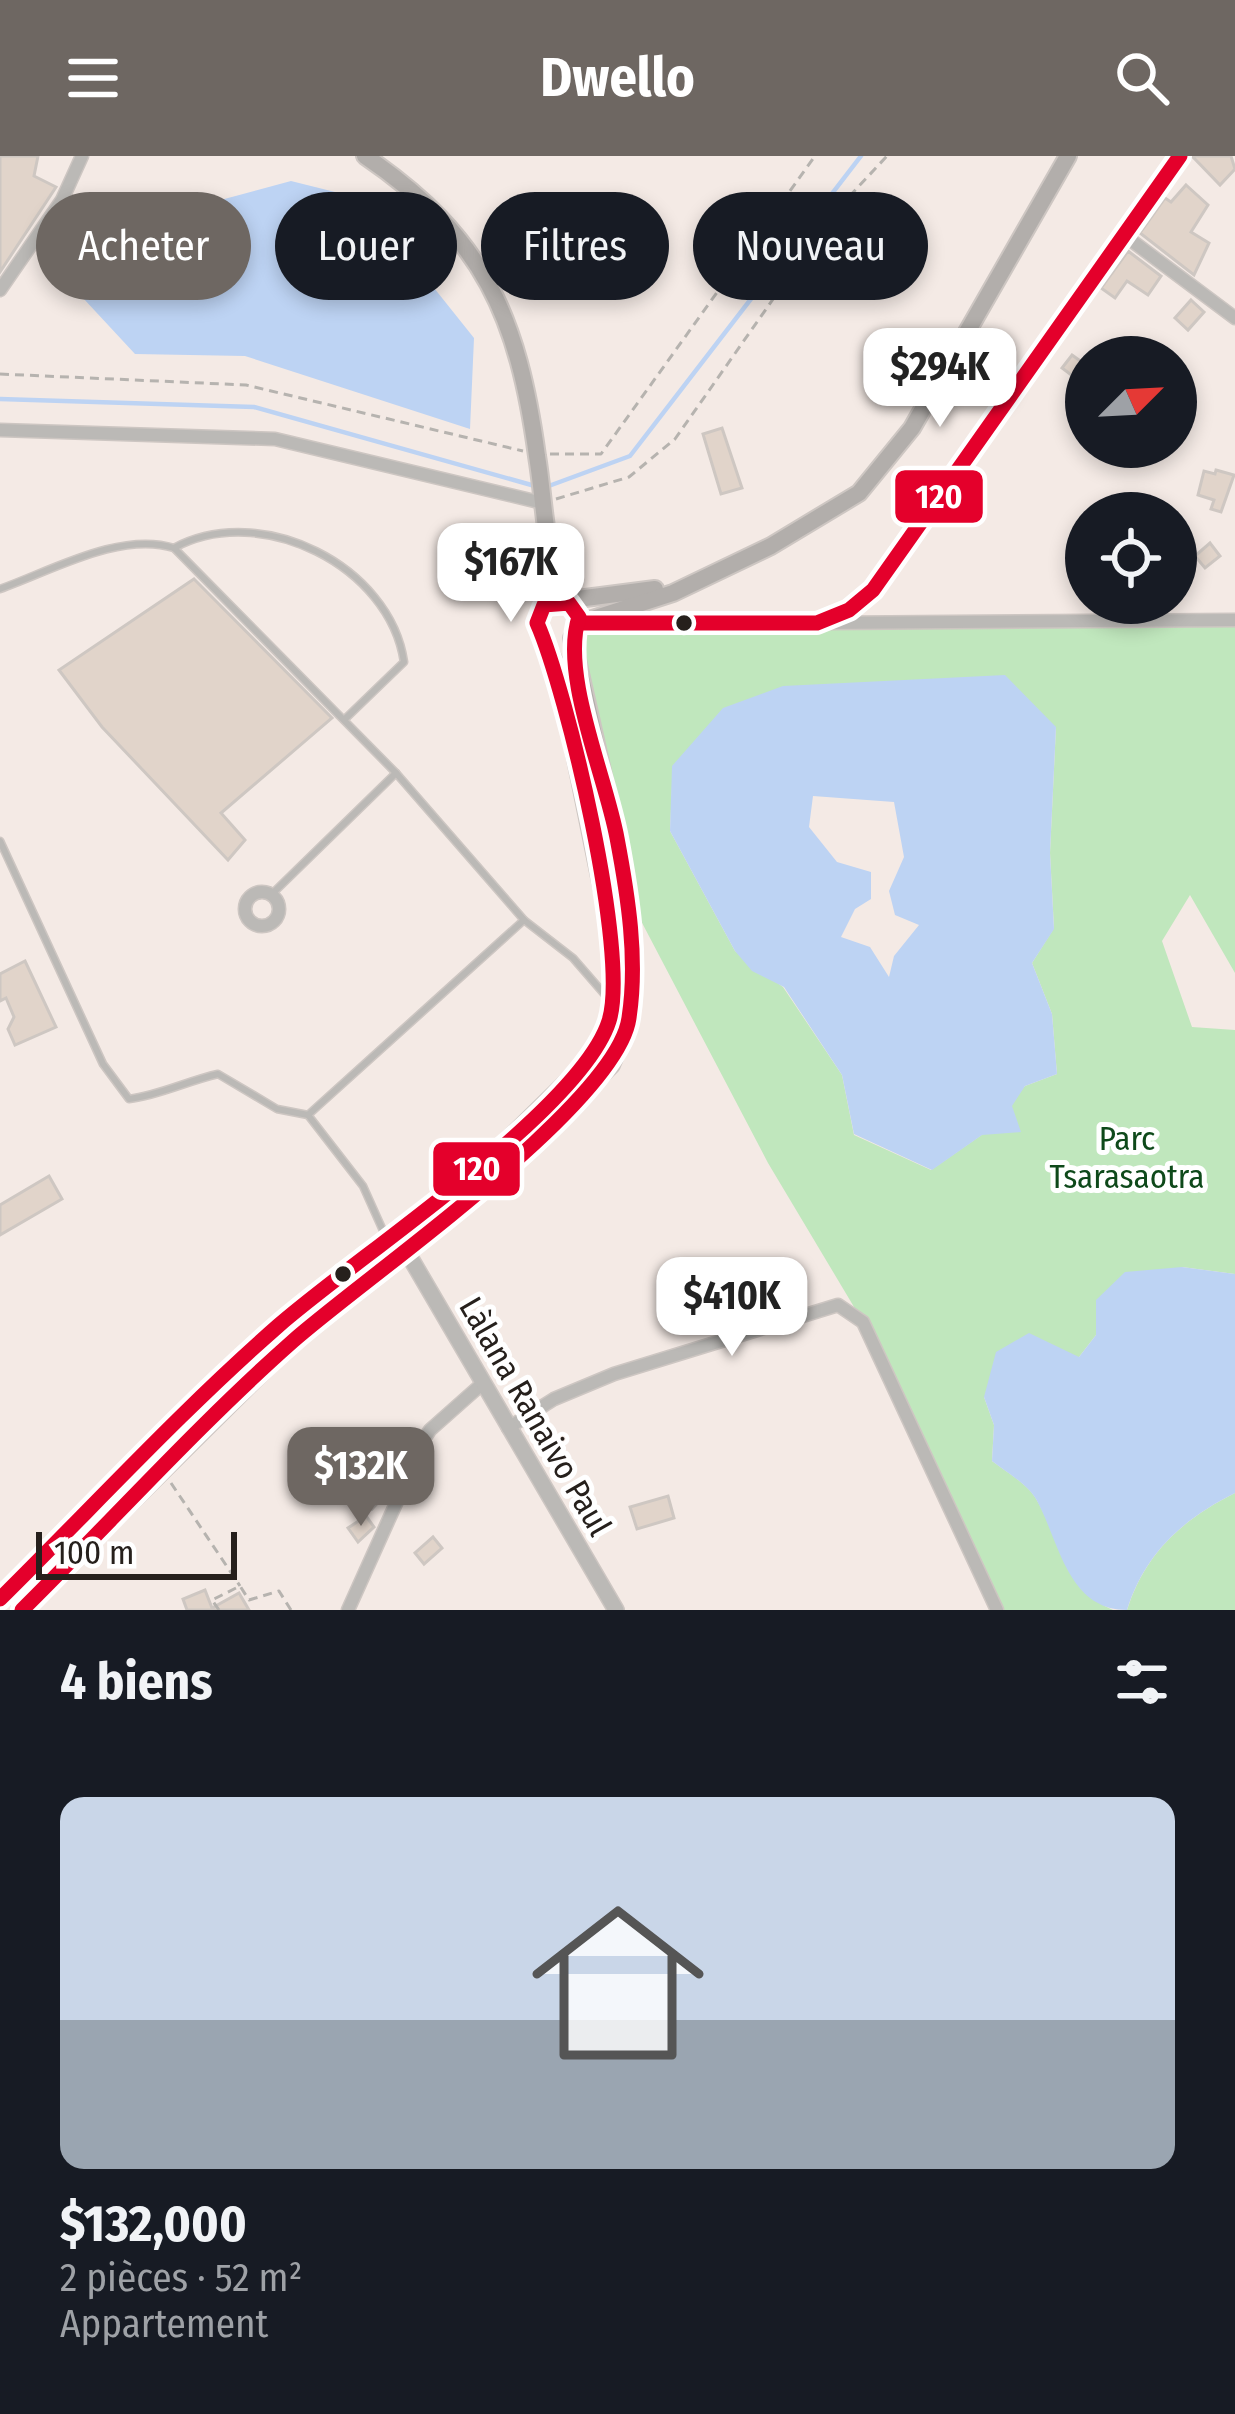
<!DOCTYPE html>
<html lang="fr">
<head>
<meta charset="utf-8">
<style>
	:root { --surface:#171b24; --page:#242831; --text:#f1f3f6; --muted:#9ea1a6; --line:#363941; --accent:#6e6762 }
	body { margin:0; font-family:"Fira Sans Condensed",sans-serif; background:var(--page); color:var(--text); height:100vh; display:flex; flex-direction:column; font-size:45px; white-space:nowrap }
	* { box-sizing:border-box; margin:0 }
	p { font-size:39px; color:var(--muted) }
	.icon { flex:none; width:66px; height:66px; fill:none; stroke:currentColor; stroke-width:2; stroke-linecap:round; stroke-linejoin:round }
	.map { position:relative; height:1454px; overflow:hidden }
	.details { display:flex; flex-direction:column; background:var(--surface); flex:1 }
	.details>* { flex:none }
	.hud { position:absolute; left:36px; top:36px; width:1164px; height:108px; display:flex; gap:24px }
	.needle { width:78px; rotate:66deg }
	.buttons { position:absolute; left:1065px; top:180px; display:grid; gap:24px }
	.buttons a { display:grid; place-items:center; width:132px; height:132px; border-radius:50%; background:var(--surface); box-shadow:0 6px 18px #0003; font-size:60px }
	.scale { position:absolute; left:36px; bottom:30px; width:201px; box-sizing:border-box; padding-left:12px; border:6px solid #26201c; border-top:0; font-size:33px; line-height:42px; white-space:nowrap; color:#26201c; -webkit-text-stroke:9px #fff; paint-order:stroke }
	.price { position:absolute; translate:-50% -102px; padding:0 27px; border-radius:24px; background:#fff; color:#222; font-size:39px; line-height:78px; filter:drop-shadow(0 3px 6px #0008) }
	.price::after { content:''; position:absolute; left:50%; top:72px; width:36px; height:27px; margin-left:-18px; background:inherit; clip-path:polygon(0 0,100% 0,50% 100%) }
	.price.on { background:var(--accent); color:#fff }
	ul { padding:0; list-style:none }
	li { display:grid; align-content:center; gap:24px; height:636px; padding:0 60px }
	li+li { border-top:3px solid var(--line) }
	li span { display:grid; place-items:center; height:372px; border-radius:24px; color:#555 }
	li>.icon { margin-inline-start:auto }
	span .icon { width:216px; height:216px; fill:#fffc; stroke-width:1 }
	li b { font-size:51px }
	h2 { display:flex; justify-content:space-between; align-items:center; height:144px; padding:0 60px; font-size:51px }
	.pill { padding:0 42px; border-radius:54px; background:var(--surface); box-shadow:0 6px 18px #0003; font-size:42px; line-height:108px }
	.pill.on { background:var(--accent); color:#fff }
	header { display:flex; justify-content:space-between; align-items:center; height:156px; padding:0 60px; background:var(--accent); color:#fff; font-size:54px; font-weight:700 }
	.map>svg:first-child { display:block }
	.green { fill:#c0e7bd; fill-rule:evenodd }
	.water { fill:#bdd3f3; fill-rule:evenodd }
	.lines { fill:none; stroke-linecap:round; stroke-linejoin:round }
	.stream { stroke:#bdd3f3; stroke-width:4.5 }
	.building { fill:#e1d4ca; stroke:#cec7c2; stroke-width:3 }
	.service-casing { stroke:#cdc6c2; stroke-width:9 }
	.minor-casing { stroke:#cdc6c2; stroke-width:15 }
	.tertiary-casing { stroke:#cdc6c2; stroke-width:18 }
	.secondary-casing { stroke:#cdc6c2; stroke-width:20 }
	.path { stroke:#b6b3af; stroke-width:3; stroke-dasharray:9 6; stroke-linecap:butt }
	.service { stroke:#bbb9b6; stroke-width:6 }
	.minor { stroke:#bbb9b6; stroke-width:12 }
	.tertiary { stroke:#bbb9b6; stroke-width:15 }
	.secondary { stroke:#b2aeab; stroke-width:16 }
	.bus-1-casing { stroke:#fff; stroke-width:24 }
	.bus-1 { stroke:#e4002b; stroke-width:15 }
	.bus-dot { fill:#26201c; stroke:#fff; stroke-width:4.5 }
	.labels { text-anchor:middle; stroke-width:10; stroke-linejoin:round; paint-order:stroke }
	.park-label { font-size:33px; fill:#0e491a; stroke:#fff }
	.street-label { font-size:33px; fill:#26201c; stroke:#fff }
	.line-badge { stroke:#fff; stroke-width:4.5 }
	.badge-label { font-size:33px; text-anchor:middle; font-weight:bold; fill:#fff }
</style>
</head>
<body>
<header><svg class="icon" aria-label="menu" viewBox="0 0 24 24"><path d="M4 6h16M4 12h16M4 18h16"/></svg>Dwello<svg class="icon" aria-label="search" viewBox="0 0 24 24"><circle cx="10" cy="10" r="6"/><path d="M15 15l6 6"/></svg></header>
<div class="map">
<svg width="1235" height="1454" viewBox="0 0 1235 1454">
	<rect width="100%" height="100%" fill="#f4eae5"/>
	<g class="green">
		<path d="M1235 465V817L1190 739 1162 785 1192 871 1235 874V1118L1182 1111 1096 1179 1079 1201 984 1241 994 1269 992 1305C1005 1315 1026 1327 1035 1341 1061 1383 1063 1432 1113 1454H998L863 1166 768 1007 629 742 577 489 585 474ZM1056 571 1050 697 1054 772 1032 807 1052 858 1057 918 1025 930 983 978 931 1014 854 979 842 919 783 831 735 795 670 675 673 609Z"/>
		<path d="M1235 1337V1454H1127C1145 1397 1183 1363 1235 1337Z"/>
	</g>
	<g class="water">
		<path d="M291 25 363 43 474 182 470 273 245 200 135 198 70 128 114 39 202 49Z"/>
		<path d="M1005 519 1056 571 1050 697 1054 773 1032 807 1052 858 1057 918 1025 930 1012 950 1021 976 982 979 932 1014 854 978 842 919 784 831 752 815 735 795 670 675 672 610 723 552 783 530ZM813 640 894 646 904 701 889 735 895 759 919 769 894 800 889 821 870 791 841 781 855 753 871 743V716L837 706 809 671Z"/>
		<path d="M1182 1111 1235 1118V1337C1183 1363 1145 1397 1127 1454 1067 1454 1059 1384 1036 1343 1027 1328 1006 1316 992 1305L994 1269 984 1241 996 1196 1029 1177 1079 1201 1096 1179V1144L1125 1116Z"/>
	</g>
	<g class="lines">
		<g class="stream">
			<path d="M0 243 254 251 535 330"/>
			<path d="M546 331 630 300 861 0"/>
		</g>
	</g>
	<g class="building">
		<path d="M0 0H38L34 20 56 31 0 116Z"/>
		<path d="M1192 0H1231L1235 13 1220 29Z"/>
		<path d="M1186 29 1208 49 1191 76 1209 87 1194 119 1140 77 1165 42 1171 46Z"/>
		<path d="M1128 95 1161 120 1148 139 1127 125 1115 142 1101 132Z"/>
		<path d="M1191 144 1204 156 1188 174 1175 162Z"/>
		<path d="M1072 199 1086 209V230L1062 212Z"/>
		<path d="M722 272 742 332 721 338 703 278Z"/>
		<path d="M1216 314 1234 319 1221 356 1211 353 1214 344 1198 339 1204 315 1215 318Z"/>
		<path d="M1210 387 1220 400 1205 412 1195 400Z"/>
		<path d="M194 423 332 562 221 657 245 684 228 704 102 571 59 514Z"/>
		<path d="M25 805 56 871 15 889 8 873 14 861 6 842 0 845V818Z"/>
		<path d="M49 1020 62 1043 0 1079V1049Z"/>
		<path d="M374 1318 389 1335 372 1353 356 1335Z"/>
		<path d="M668 1340 674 1362 637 1373 630 1351Z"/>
		<path d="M366 1360 374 1371 358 1386 348 1372Z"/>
		<path d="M433 1381 442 1392 424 1408 415 1397Z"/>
		<path d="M205 1434 212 1452 239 1437 249 1454H187L183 1443Z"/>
	</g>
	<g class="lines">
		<defs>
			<g id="service">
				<path d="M174 392C261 345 390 410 404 506L345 563"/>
				<path d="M0 433C51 415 120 375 174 392L396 617 524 764 573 802 606 840"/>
				<path d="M0 685 103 908 129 943C160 939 187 925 218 918L277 953 308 959"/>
				<path d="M274 736 396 617"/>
				<path d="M385 1079 363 1030 308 959 524 764"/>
			</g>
			<g id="minor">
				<path d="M1124 79 1235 162"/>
				<path d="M0 134 62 44 82 0"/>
				<path d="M0 274 275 283 543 347"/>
				<path d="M824 467 1235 464"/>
				<circle cx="262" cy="753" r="17"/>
				<path d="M508 1272 554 1243 614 1218 838 1149 863 1166 997 1454"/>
				<path d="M348 1454 398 1343 409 1306 430 1274 483 1227"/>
			</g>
			<g id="tertiary">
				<path d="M589 467H817L849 454 873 434 1180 0"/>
				<path d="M407 1096 616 1454"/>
			</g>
			<g id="secondary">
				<path d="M365 0C484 81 518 161 537 300 543 336 544 374 553 410 559 432 584 453 577 476"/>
				<path d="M562 445 655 433"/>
				<path d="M580 467 673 437 771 390 859 337 912 272 1068 0"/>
				<path d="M0 1443 278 1170 496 996 595 899 611 861 613 785 558 515 537 467 553 410"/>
				<path d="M22 1454 292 1186 509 1010 611 909 629 866 632 784 617 681 572 482"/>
			</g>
		</defs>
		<use href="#service" class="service-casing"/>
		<use href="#minor" class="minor-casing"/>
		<use href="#tertiary" class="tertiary-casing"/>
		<use href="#secondary" class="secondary-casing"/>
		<g class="path">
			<path d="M0 218 246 229 523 295"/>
			<path d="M550 298H601L815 0"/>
			<path d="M556 343 629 321 675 283 832 59 887 0"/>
			<path d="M171 1327 240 1430"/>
			<path d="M219 1454 212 1444 240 1430 249 1444 279 1435 291 1454"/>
		</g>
		<use href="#service" class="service"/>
		<use href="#minor" class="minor"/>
		<use href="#tertiary" class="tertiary"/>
		<use href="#secondary" class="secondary"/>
		<defs>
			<g id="bus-1">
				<path d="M580 467H817L849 454 873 434 1180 0"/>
				<path d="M0 1443C92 1352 181 1255 278 1170 355 1102 581 954 609 865 630 799 567 535 537 467L544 449 569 447 579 461C560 518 606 621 617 682 628 740 638 803 629 862 617 948 364 1122 293 1185 198 1269 112 1365 22 1454"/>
			</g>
		</defs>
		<use href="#bus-1" class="bus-1-casing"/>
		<use href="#bus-1" class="bus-1"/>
	</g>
	<g class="bus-dot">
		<circle cx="684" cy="467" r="10"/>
		<circle cx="343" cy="1118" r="10"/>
	</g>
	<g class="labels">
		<g class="park-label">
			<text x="1127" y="994">Parc<tspan x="1127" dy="38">Tsarasaotra</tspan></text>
		</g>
		<g class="street-label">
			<text transform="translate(536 1260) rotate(60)" y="12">Làlana Ranaivo Paul</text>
		</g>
	</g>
	<g class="line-badge">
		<rect x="893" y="312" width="92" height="57" rx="12" fill="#e4002b"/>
		<rect x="431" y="984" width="91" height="58" rx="12" fill="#e4002b"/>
	</g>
	<g class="badge-label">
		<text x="939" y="352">120</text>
		<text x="477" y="1024">120</text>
	</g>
</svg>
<div class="buttons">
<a><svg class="needle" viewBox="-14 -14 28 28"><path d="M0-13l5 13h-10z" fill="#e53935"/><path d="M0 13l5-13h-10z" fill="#9ea1a6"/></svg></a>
<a><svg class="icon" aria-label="locate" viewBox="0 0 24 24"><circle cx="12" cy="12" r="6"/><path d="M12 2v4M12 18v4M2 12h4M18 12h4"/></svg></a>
</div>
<div class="scale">100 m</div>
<b class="price" style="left:940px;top:274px">$294K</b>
<b class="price" style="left:511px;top:469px">$167K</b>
<b class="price" style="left:732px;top:1203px">$410K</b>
<b class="price on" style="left:361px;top:1373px">$132K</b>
<div class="hud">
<a class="pill on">Acheter</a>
<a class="pill">Louer</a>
<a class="pill">Filtres</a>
<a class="pill">Nouveau</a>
</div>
</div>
<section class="details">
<h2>4 biens<svg class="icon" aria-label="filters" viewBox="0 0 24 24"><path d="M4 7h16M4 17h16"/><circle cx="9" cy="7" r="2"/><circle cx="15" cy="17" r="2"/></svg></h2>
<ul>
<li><span style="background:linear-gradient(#c9d6e8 60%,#9aa5b1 0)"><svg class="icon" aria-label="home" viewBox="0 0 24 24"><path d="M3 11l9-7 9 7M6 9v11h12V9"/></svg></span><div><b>$132,000</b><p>2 pièces · 52 m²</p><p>Appartement</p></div></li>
</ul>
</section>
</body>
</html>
